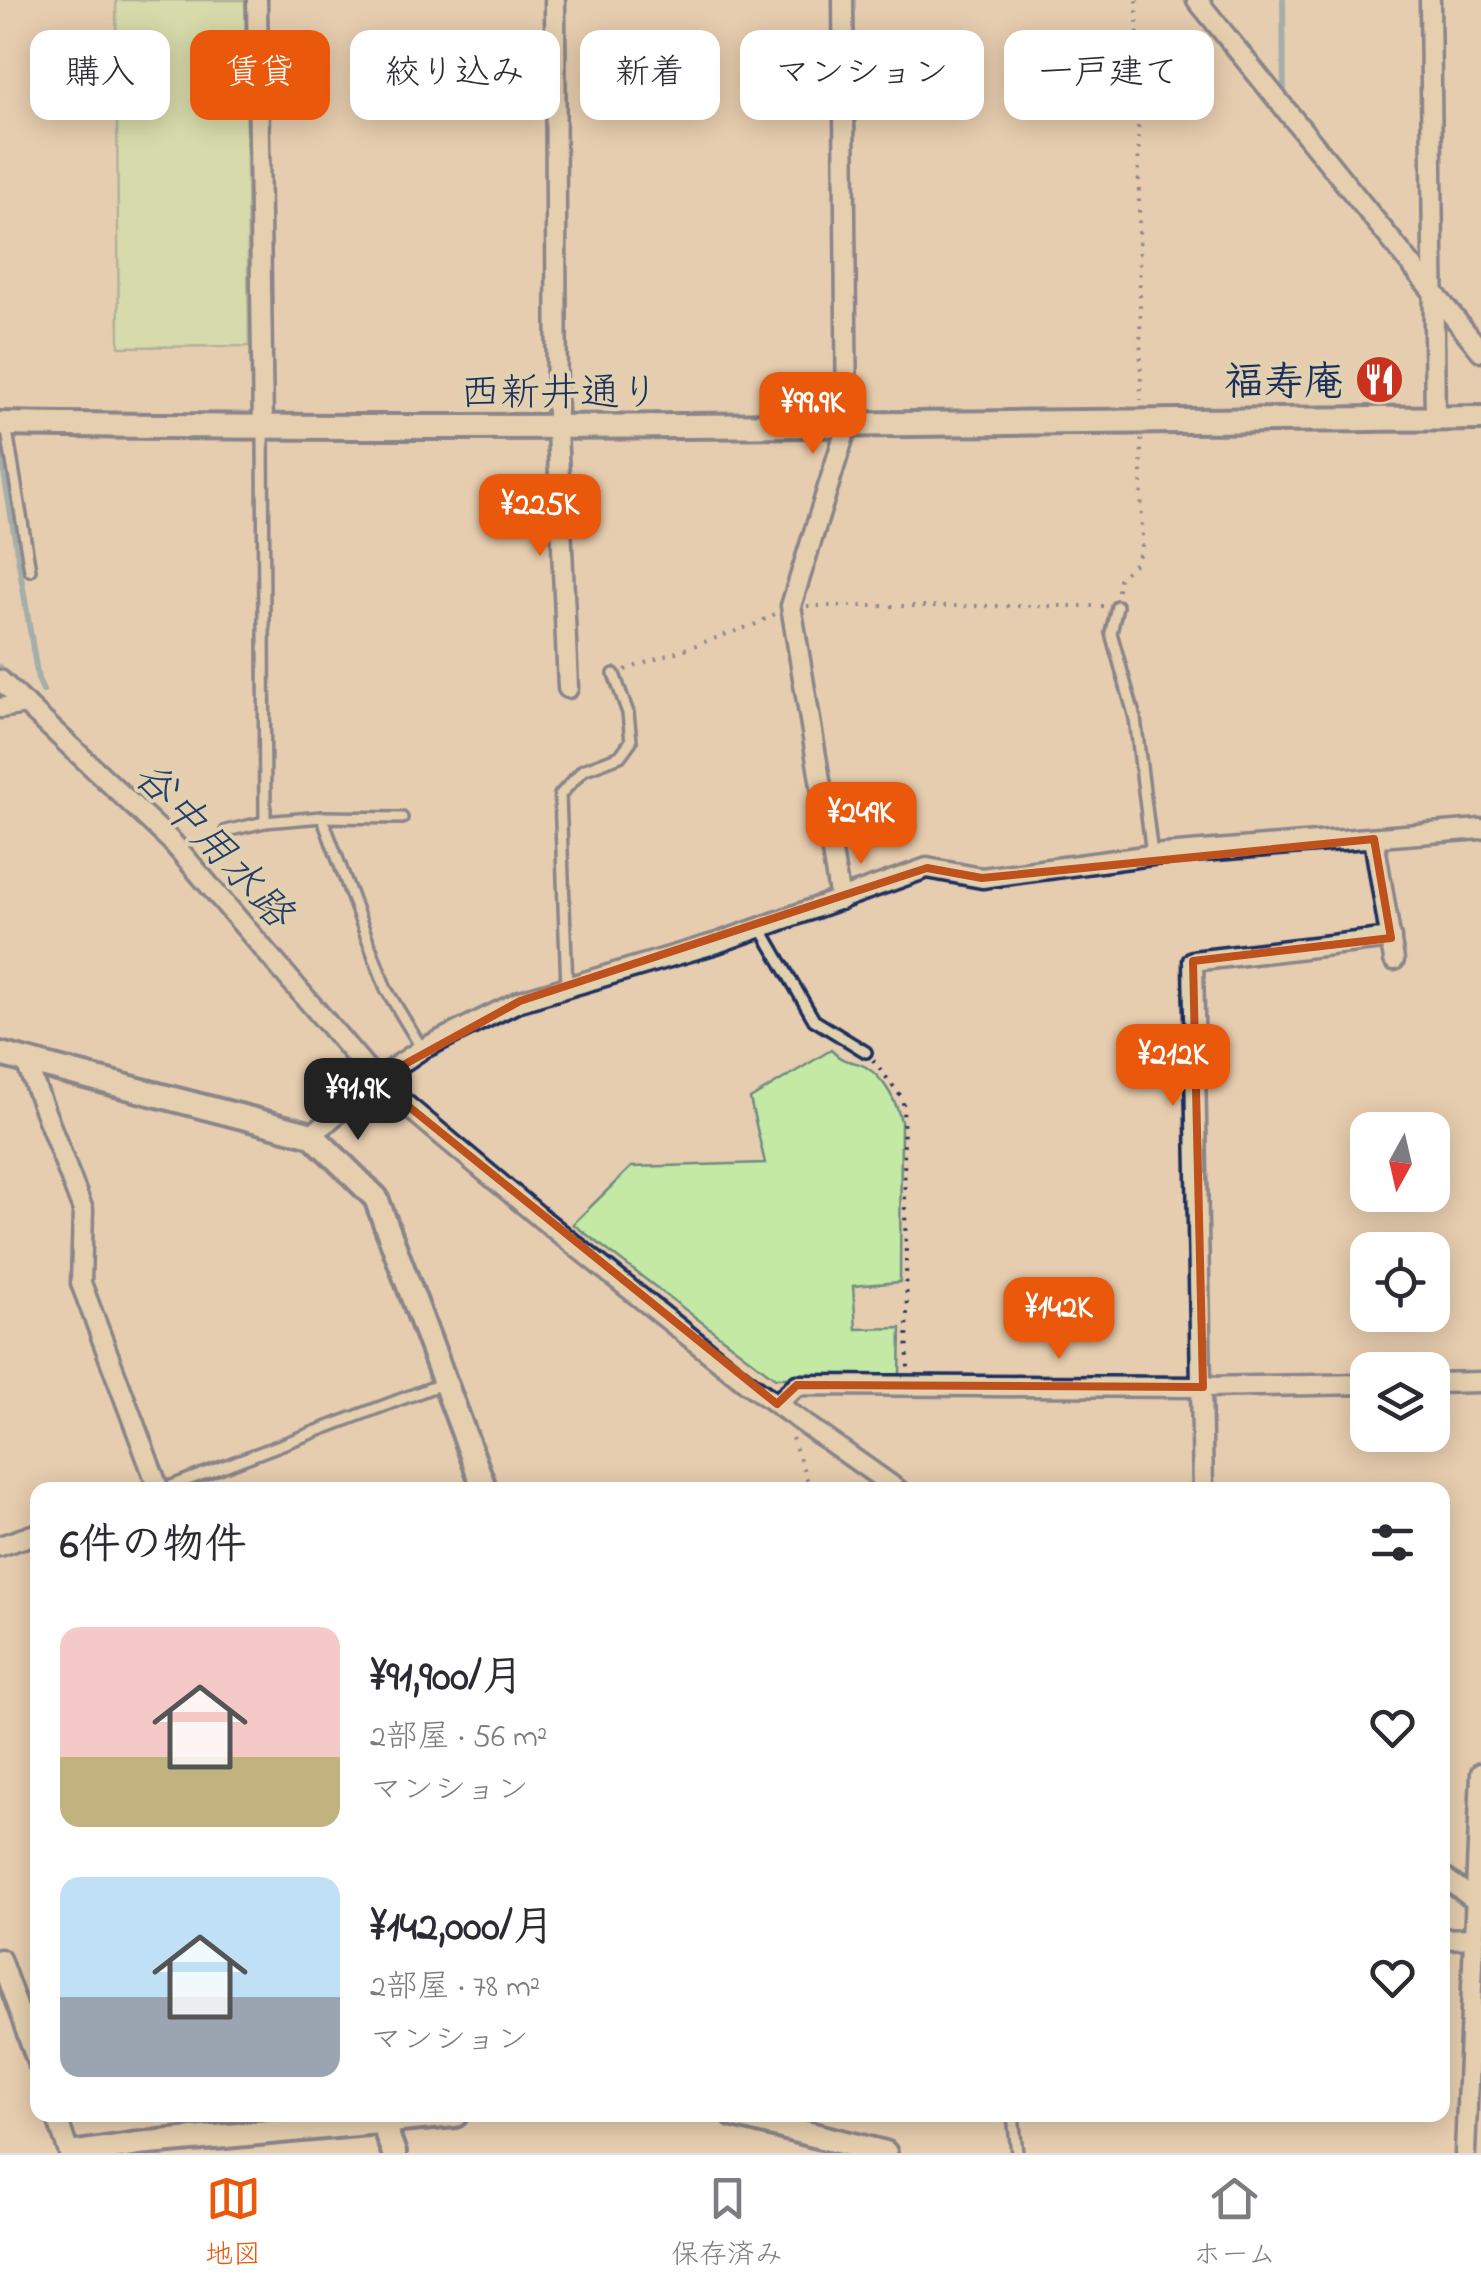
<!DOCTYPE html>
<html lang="ja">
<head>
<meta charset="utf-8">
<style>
	:root { --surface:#fff; --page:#f2f2f3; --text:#2b2b33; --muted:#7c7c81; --line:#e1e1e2; --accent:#ea580c }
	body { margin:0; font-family:"Indie Flower","Klee One",sans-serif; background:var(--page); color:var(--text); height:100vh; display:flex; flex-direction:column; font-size:38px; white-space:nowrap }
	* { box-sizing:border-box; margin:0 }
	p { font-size:32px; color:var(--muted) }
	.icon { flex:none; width:55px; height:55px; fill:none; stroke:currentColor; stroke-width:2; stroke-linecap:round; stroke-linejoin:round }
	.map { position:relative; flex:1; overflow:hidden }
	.details { position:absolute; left:30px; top:1482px; width:1420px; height:640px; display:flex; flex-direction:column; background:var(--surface); border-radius:20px; box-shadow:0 5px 25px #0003 }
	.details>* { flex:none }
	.top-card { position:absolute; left:30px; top:30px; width:1422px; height:90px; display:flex; gap:20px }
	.needle { width:65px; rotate:188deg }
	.controls { position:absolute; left:1350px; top:1112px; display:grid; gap:20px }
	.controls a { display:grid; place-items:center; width:100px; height:100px; border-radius:20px; background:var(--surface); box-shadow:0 5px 25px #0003; font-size:50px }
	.price { position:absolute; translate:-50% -85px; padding:0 22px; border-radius:20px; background:var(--accent); color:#fff; font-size:32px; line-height:65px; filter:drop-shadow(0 2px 5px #0008) }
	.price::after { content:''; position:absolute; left:50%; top:60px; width:30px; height:22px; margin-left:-15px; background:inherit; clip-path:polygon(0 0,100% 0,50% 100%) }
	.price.active { background:#222; color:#fff }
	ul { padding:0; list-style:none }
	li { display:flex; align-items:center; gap:30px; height:250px; padding:0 30px }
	li span { display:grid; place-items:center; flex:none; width:280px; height:200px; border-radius:20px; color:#555 }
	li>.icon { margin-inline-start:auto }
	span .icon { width:120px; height:120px; fill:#fffc; stroke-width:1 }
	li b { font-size:42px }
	h2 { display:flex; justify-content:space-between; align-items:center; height:120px; padding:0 30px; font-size:42px }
	.tag { padding:0 35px; border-radius:20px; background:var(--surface); box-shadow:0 5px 25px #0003; font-size:35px; line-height:90px }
	.tag.active { background:var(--accent); color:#fff }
	.tab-bar { display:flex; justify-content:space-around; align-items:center; height:140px; border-top:2px solid var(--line); background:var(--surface); font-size:28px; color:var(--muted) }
	.tab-bar a { display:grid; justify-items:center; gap:5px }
	.tab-bar .active { color:var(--accent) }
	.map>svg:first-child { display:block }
	.green { fill:#c3e9a4; stroke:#6f8c81; stroke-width:2.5 }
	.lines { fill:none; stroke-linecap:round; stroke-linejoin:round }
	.stream { stroke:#528aa5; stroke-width:6 }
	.lane-casing { stroke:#1b2f5e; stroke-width:16 }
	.street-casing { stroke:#1b2f5e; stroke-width:25 }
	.secondary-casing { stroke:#1b2f5e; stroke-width:30 }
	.path { stroke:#1b2f5e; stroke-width:4; stroke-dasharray:2.5 8; stroke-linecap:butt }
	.lane { stroke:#e2d1ae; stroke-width:9 }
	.street { stroke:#e2d1ae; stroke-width:18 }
	.secondary { stroke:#e2d1ae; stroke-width:22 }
	.marked { fill:none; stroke:#bf511c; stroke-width:8; stroke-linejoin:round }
	.labels { text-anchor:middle; stroke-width:8; stroke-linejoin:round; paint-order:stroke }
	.poi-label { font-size:40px; font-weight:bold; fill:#1b2f5e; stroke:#e2d1ae; text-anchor:end }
	.street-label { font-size:40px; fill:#1b2f5e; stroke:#e2d1ae }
	.water-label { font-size:42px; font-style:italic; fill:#243e6a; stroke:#e2d1ae }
</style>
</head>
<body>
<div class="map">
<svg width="1481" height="2153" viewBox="0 0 1481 2153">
	<rect width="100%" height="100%" fill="#e7cdaf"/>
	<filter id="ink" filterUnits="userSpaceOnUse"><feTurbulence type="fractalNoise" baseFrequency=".01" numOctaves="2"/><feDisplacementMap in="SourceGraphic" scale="20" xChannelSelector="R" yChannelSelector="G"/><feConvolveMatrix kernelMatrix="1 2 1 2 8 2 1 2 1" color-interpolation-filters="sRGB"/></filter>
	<g filter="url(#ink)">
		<g class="green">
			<path d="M116 0H245L249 346 119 347Z"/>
			<path d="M831 1050C848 1067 851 1058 866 1067 885 1079 896 1101 901 1121L900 1282 853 1286 856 1329 901 1328 900 1375 775 1378 573 1224 631 1167 765 1163 750 1099Z"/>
		</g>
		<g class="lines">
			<g class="stream">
				<path d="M1185 0 1201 19"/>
				<path d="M1283 0 1284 99"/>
				<path d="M1437 283 1481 336"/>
				<path d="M0 448 38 679 43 691"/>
				<path d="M0 667 146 806"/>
				<path d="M207 869 277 951"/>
				<path d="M730 1358 764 1384"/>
				<path d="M1442 1888 1464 1905"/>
			</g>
			<defs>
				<g id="lane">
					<path d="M6 425 30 570"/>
					<path d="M263 429 265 822"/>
					<path d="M1117 606 1111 633 1135 718 1152 855"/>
					<path d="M322 817 402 818"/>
					<path d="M226 831 265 822 322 817 386 989 422 1049"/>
					<path d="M761 928 814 1020 866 1052"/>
					<path d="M567 988 560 795 583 770 620 756 631 741 628 713 614 674"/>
					<path d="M161 1490 444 1383"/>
					<path d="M1013 2115 1017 2153"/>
				</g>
				<g id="street">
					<path d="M257 0 263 429"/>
					<path d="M555 0 557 429 568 688"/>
					<path d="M1197 0 1481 351"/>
					<path d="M1430 0 1435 419"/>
					<path d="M0 680 172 842 376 1080 543 1220 747 1383 898 1490"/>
					<path d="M0 708 26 704"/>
					<path d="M1374 839 1394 960"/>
					<path d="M840 900 791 606 847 426 843 0"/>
					<path d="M25 1060 83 1210 81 1283 159 1490"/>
					<path d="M312 1135 376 1080 422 1049 520 1001 717 943 927 868 982 878 1152 855 1481 829"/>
					<path d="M1432 1383 1481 1382"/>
					<path d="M777 1404 797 1385 1203 1387 1368 1384"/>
					<path d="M1203 1490 1193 961 1391 938"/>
					<path d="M0 1546 38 1533"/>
					<path d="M1442 1876 1476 1901H1481"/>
					<path d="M1442 1939 1475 1938"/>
					<path d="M0 1959 38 2064"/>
					<path d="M56 2115 69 2153"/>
					<path d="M1465 2153 1481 1773"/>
				</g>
				<g id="secondary">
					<path d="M0 424C494 432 987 422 1481 418"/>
					<path d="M0 1054 312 1135 376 1198 485 1490"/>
					<path d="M734 2115 885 2153"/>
					<path d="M382 2121 394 2153"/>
					<path d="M78 2153 138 2144 455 2115"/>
				</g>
			</defs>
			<use href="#lane" class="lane-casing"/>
			<use href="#street" class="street-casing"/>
			<use href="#secondary" class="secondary-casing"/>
			<g class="path">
				<path d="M1137 0 1141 400"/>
				<path d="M1118 591 1119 579 1135 563 1142 549 1141 439"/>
				<path d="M807 606H1103"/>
				<path d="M625 670 756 624 775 614"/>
				<path d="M873 1060 903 1099 908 1370"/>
				<path d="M792 1438 811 1490"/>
			</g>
			<use href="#lane" class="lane"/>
			<use href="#street" class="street"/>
			<use href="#secondary" class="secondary"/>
		</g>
	</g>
	<path d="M0 0H1481V2153H0ZM1374 839 1391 938 1193 961 1203 1387 797 1385 777 1404 376 1080 520 1001 927 868 982 878Z" fill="#e7cdaf" fill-opacity=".55" fill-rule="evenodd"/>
	<path class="marked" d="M1374 839 1391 938 1193 961 1203 1387 797 1385 777 1404 376 1080 520 1001 927 868 982 878Z"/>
	<defs>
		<symbol id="restaurant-disc" viewBox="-11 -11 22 22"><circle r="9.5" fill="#c8321e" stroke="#e2d1ae"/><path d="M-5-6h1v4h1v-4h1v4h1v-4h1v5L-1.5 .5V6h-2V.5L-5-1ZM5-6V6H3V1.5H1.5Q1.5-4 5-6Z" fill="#fff"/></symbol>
	</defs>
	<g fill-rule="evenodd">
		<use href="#restaurant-disc" x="1352" y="352" width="55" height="55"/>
	</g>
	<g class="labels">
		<g class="poi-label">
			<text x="1344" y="394">福寿庵</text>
		</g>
		<g class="street-label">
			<text x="560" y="405">西新井通り</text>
		</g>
		<g class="water-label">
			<text transform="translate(215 843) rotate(47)" y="15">谷中用水路</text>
		</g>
	</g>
</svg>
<div class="controls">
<a><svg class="needle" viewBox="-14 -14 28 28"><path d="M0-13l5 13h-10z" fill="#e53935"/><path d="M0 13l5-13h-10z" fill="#7c7c81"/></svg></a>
<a><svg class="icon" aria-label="locate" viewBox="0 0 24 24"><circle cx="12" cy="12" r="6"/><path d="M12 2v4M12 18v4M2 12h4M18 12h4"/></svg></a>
<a><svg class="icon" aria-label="layers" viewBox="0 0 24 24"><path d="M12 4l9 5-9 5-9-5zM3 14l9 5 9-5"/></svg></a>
</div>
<b class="price" style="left:813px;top:457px">¥99.9K</b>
<b class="price" style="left:540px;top:559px">¥225K</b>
<b class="price" style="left:861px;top:867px">¥249K</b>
<b class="price" style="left:1173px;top:1109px">¥212K</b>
<b class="price active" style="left:358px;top:1143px">¥91.9K</b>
<b class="price" style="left:1059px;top:1362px">¥142K</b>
<div class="top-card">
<a class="tag">購入</a>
<a class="tag active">賃貸</a>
<a class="tag">絞り込み</a>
<a class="tag">新着</a>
<a class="tag">マンション</a>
<a class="tag">一戸建て</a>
</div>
<section class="details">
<h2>6件の物件<svg class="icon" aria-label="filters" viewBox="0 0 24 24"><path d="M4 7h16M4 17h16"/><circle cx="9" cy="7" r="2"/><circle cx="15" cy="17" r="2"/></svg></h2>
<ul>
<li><span style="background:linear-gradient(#f6c9c9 65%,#c2b280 0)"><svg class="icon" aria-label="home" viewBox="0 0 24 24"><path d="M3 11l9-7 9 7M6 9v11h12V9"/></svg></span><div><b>¥91,900/月</b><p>2部屋 · 56 m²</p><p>マンション</p></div><svg class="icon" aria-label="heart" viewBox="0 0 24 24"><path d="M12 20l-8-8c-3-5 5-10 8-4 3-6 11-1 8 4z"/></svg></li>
<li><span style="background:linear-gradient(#bfe0f5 60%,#9aa5b1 0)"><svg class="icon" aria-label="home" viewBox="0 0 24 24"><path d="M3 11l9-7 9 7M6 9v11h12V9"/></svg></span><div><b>¥142,000/月</b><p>2部屋 · 78 m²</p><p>マンション</p></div><svg class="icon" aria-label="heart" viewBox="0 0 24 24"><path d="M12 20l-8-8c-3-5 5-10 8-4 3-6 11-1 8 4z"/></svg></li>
</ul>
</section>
</div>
<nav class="tab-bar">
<a class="active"><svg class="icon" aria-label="map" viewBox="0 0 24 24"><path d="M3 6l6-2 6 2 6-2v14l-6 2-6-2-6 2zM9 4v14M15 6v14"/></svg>地図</a>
<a><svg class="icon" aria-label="saved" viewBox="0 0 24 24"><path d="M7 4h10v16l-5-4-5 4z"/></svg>保存済み</a>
<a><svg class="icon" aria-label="home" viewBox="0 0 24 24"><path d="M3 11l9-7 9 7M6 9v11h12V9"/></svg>ホーム</a>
</nav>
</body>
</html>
